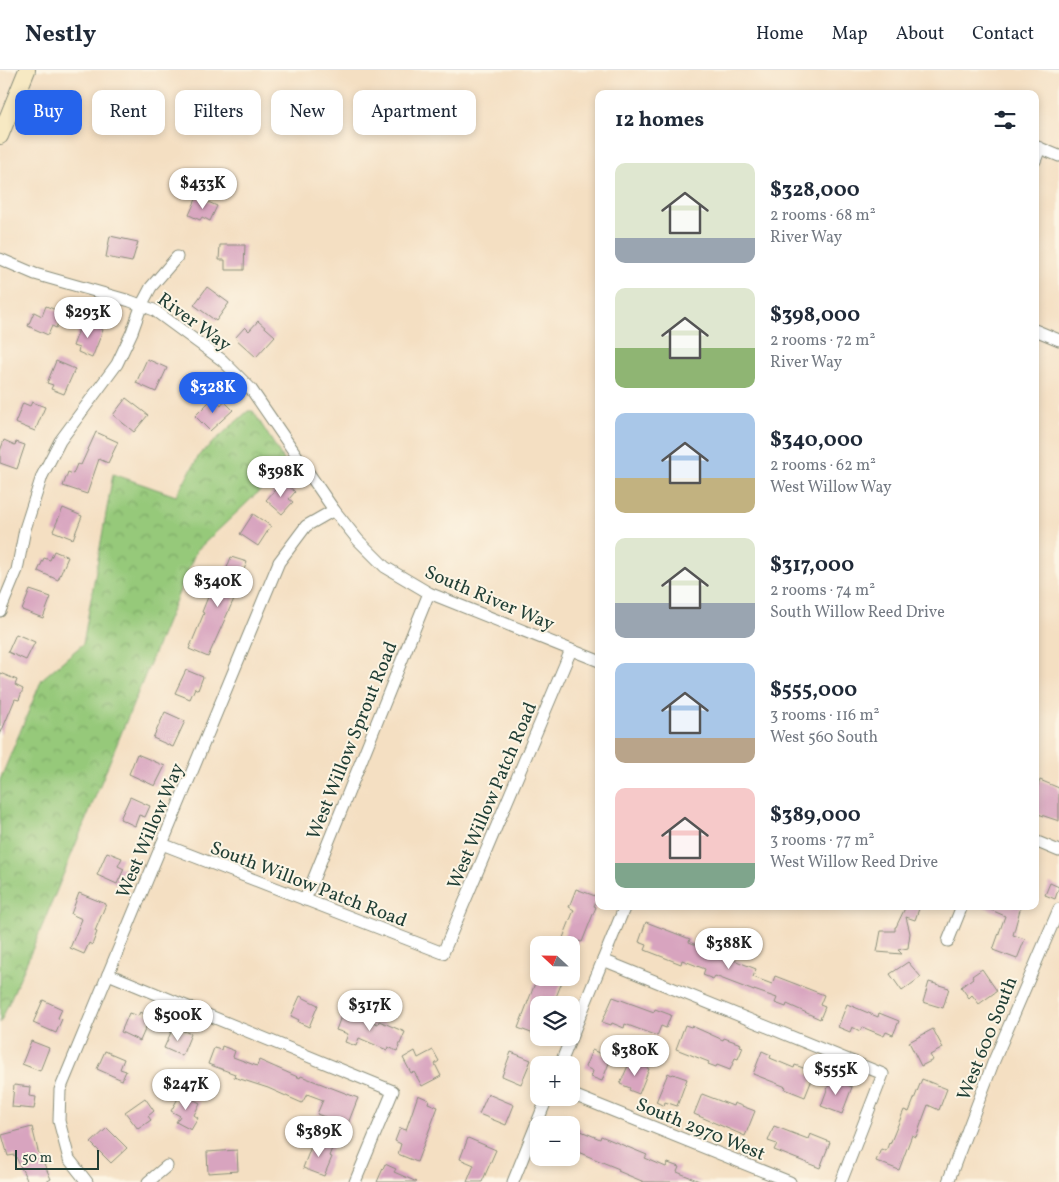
<!DOCTYPE html>
<html lang="en">
<head>
<meta charset="utf-8">
<style>
	:root { --surface:#fff; --page:#f2f2f3; --text:#1f2937; --muted:#747a83; --line:#e0e1e3; --accent:#2563eb }
	body { margin:0; font-family:Vollkorn,serif; background:var(--page); color:var(--text); height:100vh; display:flex; flex-direction:column; font-size:19px; white-space:nowrap }
	* { box-sizing:border-box; margin:0 }
	p { font-size:16px; color:var(--muted) }
	.icon { flex:none; width:28px; height:28px; fill:none; stroke:currentColor; stroke-width:2; stroke-linecap:round; stroke-linejoin:round }
	.map { position:relative; flex:1; overflow:hidden }
	.sheet { position:absolute; left:595px; top:20px; width:444px; height:820px; display:flex; flex-direction:column; background:var(--surface); border-radius:10px; box-shadow:0 2px 8px #0003 }
	.sheet>* { flex:none }
	.top-card { position:absolute; left:15px; top:20px; width:475px; height:45px; display:flex; gap:10px }
	.needle { width:32px; rotate:292deg }
	.controls { position:absolute; left:530px; top:866px; display:grid; gap:10px }
	.controls a { display:grid; place-items:center; width:50px; height:50px; border-radius:10px; background:var(--surface); box-shadow:0 2px 8px #0003; font-size:25px }
	.scale { position:absolute; left:15px; bottom:12px; width:84px; box-sizing:border-box; padding-left:5px; border:2px solid #1f3d34; border-top:0; font-size:14px; line-height:18px; white-space:nowrap; color:#1f3d34; -webkit-text-stroke:4px #fcf5e5; paint-order:stroke }
	.price { position:absolute; translate:-50% -42px; padding:0 11px; border-radius:18px; background:#fff; color:#222; font-size:16px; line-height:32px; filter:drop-shadow(0 1px 2px #0008) }
	.price::after { content:''; position:absolute; left:50%; top:30px; width:15px; height:11px; margin-left:-8px; background:inherit; clip-path:polygon(0 0,100% 0,50% 100%) }
	.price.active { background:var(--accent); color:#fff }
	ul { padding:0; list-style:none }
	li { display:flex; align-items:center; gap:15px; height:125px; padding:0 20px }
	li span { display:grid; place-items:center; flex:none; width:140px; height:100px; border-radius:10px; color:#555 }
	li>.icon { margin-inline-start:auto }
	span .icon { width:60px; height:60px; fill:#fffc; stroke-width:1 }
	li b { font-size:21px }
	h2 { display:flex; justify-content:space-between; align-items:center; height:60px; padding:0 20px; font-size:21px }
	.tag { padding:0 18px; border-radius:10px; background:var(--surface); box-shadow:0 2px 8px #0003; font-size:18px; line-height:45px }
	.tag.active { background:var(--accent); color:#fff }
	header { display:flex; align-items:center; gap:30px; box-sizing:border-box; height:70px; padding:0 25px; background:var(--surface); border-bottom:1px solid var(--line) }
	header strong { font-size:24px }
	nav { display:flex; gap:28px; margin-inline-start:auto; font-size:18px }
	.map>svg:first-child { display:block }
	.park { fill:url(#park-crowns); stroke:#5a8357 }
	.building { fill:#d8a4bf }
	.lines { fill:none; stroke-linecap:round; stroke-linejoin:round }
	.street-casing { stroke:#8a8e7b; stroke-width:13 }
	.secondary-casing { stroke:#8a8e7b; stroke-width:18 }
	.street { stroke:#fff; stroke-width:11 }
	.secondary { stroke:#f7e9c3; stroke-width:16 }
	.labels { text-anchor:middle; stroke-width:4; stroke-linejoin:round; paint-order:stroke }
	.street-label { font-size:19px; fill:#1f3d34; stroke:#fcf5e5 }
</style>
</head>
<body>
<header>
<strong>Nestly</strong>
<nav><a>Home</a><a>Map</a><a>About</a><a>Contact</a></nav>
</header>
<div class="map">
<svg width="1059" height="1112" viewBox="0 0 1059 1112">
	<defs>
		<pattern id="park-crowns" width="20" height="18" patternUnits="userSpaceOnUse" patternTransform="scale(1.25)"><rect width="20" height="18" fill="#96c97a"/><path d="M2 6a3 3 0 1 1 6 0M12 15a3 3 0 1 1 6 0" fill="none" stroke="#7aa465"/></pattern>
	</defs>
	<rect width="100%" height="100%" fill="#fcf5e5"/>
	<filter id="ink" filterUnits="userSpaceOnUse"><feTurbulence type="fractalNoise" baseFrequency=".02" numOctaves="2"/><feDisplacementMap in="SourceGraphic" scale="10" xChannelSelector="R" yChannelSelector="G"/><feConvolveMatrix kernelMatrix="1 2 1 2 8 2 1 2 1" color-interpolation-filters="sRGB"/></filter>
	<filter id="wash" filterUnits="userSpaceOnUse"><feTurbulence type="fractalNoise" baseFrequency=".0096" numOctaves="4" result="noise"/><feDisplacementMap in="SourceGraphic" scale="20" xChannelSelector="R" yChannelSelector="G"/><feGaussianBlur stdDeviation="1.12" result="paint"/><feColorMatrix in="noise" values="0 0 0 0 0 0 0 0 0 0 0 0 0 0 0 0 0 1.4 0 .05"/><feComposite in="paint" operator="in"/></filter>
	<g filter="url(#wash)">
		<rect width="100%" height="100%" fill="#f4dfc2"/>
		<path class="park" d="M248 341H253L287 395 196 481 36 871 0 953V710L42 609 83 574 113 404 176 426 200 384Z"/>
		<g id="blocks">
			<g class="building">
				<path d="M197 127 217 136 210 151 202 147 200 150 189 145Z"/>
				<path d="M110 166 138 172 132 192 106 187Z"/>
				<path d="M220 175H245L244 200H225V190H219Z"/>
				<path d="M207 217 229 233 216 251 194 235Z"/>
				<path d="M46 236 63 243 56 258 52 256 48 265 28 256 34 242 42 246Z"/>
				<path d="M82 251 103 260 92 288 78 282 79 278 73 276Z"/>
				<path d="M258 251 275 266 256 287 235 268 245 257 249 261Z"/>
				<path d="M147 289 167 298 156 322 136 313Z"/>
				<path d="M56 291 75 299 64 324 51 319 53 315 47 313Z"/>
				<path d="M214 327 221 335 224 331 233 340 210 361 195 346Z"/>
				<path d="M126 328 148 345 134 362 113 345Z"/>
				<path d="M32 332 45 337 35 361 15 353 23 333 30 336Z"/>
				<path d="M96 362 118 372 108 393 99 389 87 424 63 416 68 402 73 404 77 394 81 395Z"/>
				<path d="M4 370 15 375 16 372 25 375 17 399 0 393V381Z"/>
				<path d="M283 411 295 422 289 429 293 432 282 444 266 430Z"/>
				<path d="M63 438 82 446 73 469 53 461Z"/>
				<path d="M253 444 271 456 258 476 240 464Z"/>
				<path d="M54 481 68 487 58 510 38 501 44 488 50 490Z"/>
				<path d="M231 487 247 492 243 502H246L208 587 189 579 204 543 202 542 210 522 217 525Z"/>
				<path d="M30 520 51 527 43 548 22 540Z"/>
				<path d="M16 564 35 572 26 590 8 582Z"/>
				<path d="M186 600 203 607 198 620 195 618 190 629 175 623Z"/>
				<path d="M0 603 17 610 15 615 23 619 19 630 15 629 0 665Z"/>
				<path d="M165 642 185 651 173 677 153 668Z"/>
				<path d="M137 684 165 696 155 716 129 704Z"/>
				<path d="M1040 710 1059 718V751L1035 743V724Z"/>
				<path d="M130 727 150 736 145 747 139 745 135 756 120 749Z"/>
				<path d="M107 782 122 788 118 796 124 799 117 814 97 805Z"/>
				<path d="M1050 813 1059 817 1055 829 1045 825Z"/>
				<path d="M576 819 598 827 594 836 596 837 582 872 579 871 576 880 571 878V875L561 873 574 840 569 837Z"/>
				<path d="M79 823 106 834 95 861 97 862 92 875 89 873 84 884 70 878 82 849 71 844Z"/>
				<path d="M906 836H920L915 850 906 847 910 863 908 878 898 880 902 884 877 882 881 861H895V857H896Z"/>
				<path d="M982 836H1021L1013 865 1025 869 1017 889 993 880 1005 846Z"/>
				<path d="M646 852 690 869 689 872 756 899 753 907 772 914 775 906 824 925 820 935 825 937 820 949 787 934 786 937 775 933 777 928 754 920V921L715 906 713 909 703 905 705 899 682 890 681 894 645 880 647 875 639 872Z"/>
				<path d="M908 892 921 907 902 921 890 904Z"/>
				<path d="M982 899 997 921 979 934 972 925 969 928 961 917 973 908 972 906Z"/>
				<path d="M537 908H550L562 912 554 932 539 926V966L518 958Z"/>
				<path d="M929 912 949 918 943 938 923 932Z"/>
				<path d="M300 926 318 935 309 957 298 952 299 950 291 946Z"/>
				<path d="M613 927 654 942 655 939 671 945 666 958 661 956 657 966 625 954 624 958 612 953 611 955 602 952Z"/>
				<path d="M43 930 62 939 58 948 62 949 56 963 33 953Z"/>
				<path d="M847 934 878 947 879 943 899 951 893 965 886 962 884 966 862 957 860 961 852 957 850 962 838 957Z"/>
				<path d="M343 941 378 954 379 951 405 962 397 981 388 977 387 980 359 968 356 976 345 972 348 964 336 960Z"/>
				<path d="M140 942 151 946 140 971 121 962 129 943 138 946Z"/>
				<path d="M685 955 691 957 692 956 723 970 724 968 741 974 740 976 743 977 738 989 735 988 730 1000 717 995 716 997 708 994 709 992 676 979Z"/>
				<path d="M179 959 191 964 182 986 164 978 172 960 177 963Z"/>
				<path d="M933 959 943 978 930 985 933 990 921 996 909 972Z"/>
				<path d="M31 971 49 978 40 1001 22 994Z"/>
				<path d="M222 976 235 981 233 987 257 996 259 990 300 1008 301 1006 358 1028 347 1056 317 1044 323 1030 307 1024 302 1033 268 1018 234 1007 235 1004 208 994 214 978 221 980Z"/>
				<path d="M433 980 439 991 435 994 441 1006 422 1016 414 1002 411 1003 403 988 415 981 418 988Z"/>
				<path d="M592 980 611 988 602 1011 591 1007 593 1001 585 997Z"/>
				<path d="M105 981 124 989 120 999 126 1001 122 1010 97 999Z"/>
				<path d="M762 981 771 985 770 988 794 998 795 995 806 999 805 1003 813 1007 805 1027 785 1019 786 1017 753 1004Z"/>
				<path d="M511 982 531 990 521 1014 502 1006Z"/>
				<path d="M631 989 649 999 639 1024 629 1020 630 1018 620 1014Z"/>
				<path d="M668 1003 672 1005 673 1004 687 1009 677 1036 665 1032 664 1036 656 1032Z"/>
				<path d="M831 1009 852 1017 842 1044 821 1036Z"/>
				<path d="M922 1009 947 1019 939 1040 928 1035 916 1067 912 1065 899 1100 876 1091 881 1079 886 1081 889 1073 890 1074 904 1040 909 1042Z"/>
				<path d="M14 1015 30 1017 29 1026 36 1027 34 1039 12 1037Z"/>
				<path d="M181 1023 200 1033 194 1045 198 1048 191 1060 176 1052 180 1046 171 1041Z"/>
				<path d="M488 1024 514 1035 506 1055 479 1044Z"/>
				<path d="M702 1024 733 1036 734 1033 755 1041 745 1066 694 1044Z"/>
				<path d="M418 1025 429 1030 428 1033 438 1037 417 1092 398 1084 401 1074 395 1071 400 1058 406 1060Z"/>
				<path d="M145 1028 154 1041 148 1046 151 1050 138 1059 125 1042Z"/>
				<path d="M571 1054 582 1059 581 1061 600 1069 601 1066 647 1085 645 1088 666 1097 668 1093 679 1097 677 1102 702 1112H644L618 1101 619 1099 573 1080 571 1083Z"/>
				<path d="M774 1056 808 1069 810 1064 830 1072 820 1098 774 1080 777 1074 768 1071Z"/>
				<path d="M32 1057 38 1081 51 1109 46 1112H28L15 1085 8 1086 2 1065Z"/>
				<path d="M107 1058 127 1078 111 1093 91 1073Z"/>
				<path d="M468 1068 496 1080 482 1112H467L474 1095 460 1089Z"/>
				<path d="M314 1069 333 1076 329 1086 332 1087 324 1106 303 1098Z"/>
				<path d="M237 1080 238 1101 208 1103 207 1082Z"/>
				<path d="M385 1094 396 1099 394 1102 417 1112H377Z"/>
			</g>
		</g>
	</g>
	<g filter="url(#ink)">
		<use href="#blocks" fill-opacity="0" stroke="#8a8e7b" stroke-width="1"/>
		<g class="lines">
			<defs>
				<g id="street">
					<path d="M1035 76 1059 86"/>
					<path d="M1035 91 1040 78"/>
					<path d="M0 189 35 204 130 231 154 240 222 290 251 319 334 440 358 470 385 497 429 523 599 591"/>
					<path d="M1035 260 1059 270"/>
					<path d="M0 541 17 500 25 459 42 406 60 371 117 294 132 262 142 234 151 217 177 187"/>
					<path d="M1035 771 1059 781"/>
					<path d="M162 774 443 883 571 580"/>
					<path d="M305 830 429 523"/>
					<path d="M948 871 962 836"/>
					<path d="M603 890 883 1004 841 1112"/>
					<path d="M108 904 393 1021 355 1112"/>
					<path d="M560 995 625 836"/>
					<path d="M571 1024 790 1112"/>
					<path d="M87 1112 69 1089 59 1051 60 1020 279 492 306 456 334 440"/>
					<path d="M148 1112 167 1096"/>
					<path d="M513 1112 547 1028"/>
					<path d="M948 1112 993 993 1059 839"/>
				</g>
				<path id="secondary" d="M0 66 27 0"/>
			</defs>
			<use href="#street" class="street-casing"/>
			<use href="#secondary" class="secondary-casing"/>
			<use href="#street" class="street"/>
			<use href="#secondary" class="secondary"/>
		</g>
	</g>
	<g class="labels">
		<g class="street-label">
			<text transform="translate(195 251) rotate(36)" y="7">River Way</text>
			<text transform="translate(490 527) rotate(23)" y="7">South River Way</text>
			<text transform="translate(351 670) rotate(-68)" y="7">West Willow Sprout Road</text>
			<text transform="translate(491 725) rotate(-67)" y="7">West Willow Patch Road</text>
			<text transform="translate(149 760) rotate(-67)" y="7">West Willow Way</text>
			<text transform="translate(309 813) rotate(21)" y="7">South Willow Patch Road</text>
			<text transform="translate(986 968) rotate(-68)" y="7">West 600 South</text>
			<text transform="translate(701 1058) rotate(22)" y="7">South 2970 West</text>
		</g>
	</g>
</svg>
<div class="controls">
<a><svg class="needle" viewBox="-14 -14 28 28"><path d="M0-13l5 13h-10z" fill="#e53935"/><path d="M0 13l5-13h-10z" fill="#747a83"/></svg></a>
<a><svg class="icon" aria-label="layers" viewBox="0 0 24 24"><path d="M12 4l9 5-9 5-9-5zM3 14l9 5 9-5"/></svg></a>
<a>+</a>
<a>−</a>
</div>
<div class="scale">50 m</div>
<b class="price" style="left:203px;top:140px">$433K</b>
<b class="price" style="left:88px;top:269px">$293K</b>
<b class="price active" style="left:213px;top:344px">$328K</b>
<b class="price" style="left:281px;top:428px">$398K</b>
<b class="price" style="left:218px;top:538px">$340K</b>
<b class="price" style="left:729px;top:900px">$388K</b>
<b class="price" style="left:370px;top:962px">$317K</b>
<b class="price" style="left:178px;top:972px">$500K</b>
<b class="price" style="left:635px;top:1007px">$380K</b>
<b class="price" style="left:836px;top:1026px">$555K</b>
<b class="price" style="left:186px;top:1041px">$247K</b>
<b class="price" style="left:319px;top:1088px">$389K</b>
<div class="top-card">
<a class="tag active">Buy</a>
<a class="tag">Rent</a>
<a class="tag">Filters</a>
<a class="tag">New</a>
<a class="tag">Apartment</a>
</div>
<section class="sheet">
<h2>12 homes<svg class="icon" aria-label="filters" viewBox="0 0 24 24"><path d="M4 7h16M4 17h16"/><circle cx="9" cy="7" r="2"/><circle cx="15" cy="17" r="2"/></svg></h2>
<ul>
<li><span style="background:linear-gradient(#dfe7d0 75%,#9aa5b1 0)"><svg class="icon" aria-label="home" viewBox="0 0 24 24"><path d="M3 11l9-7 9 7M6 9v11h12V9"/></svg></span><div><b>$328,000</b><p>2 rooms · 68 m²</p><p>River Way</p></div></li>
<li><span style="background:linear-gradient(#dfe7d0 60%,#8fb573 0)"><svg class="icon" aria-label="home" viewBox="0 0 24 24"><path d="M3 11l9-7 9 7M6 9v11h12V9"/></svg></span><div><b>$398,000</b><p>2 rooms · 72 m²</p><p>River Way</p></div></li>
<li><span style="background:linear-gradient(#a9c7e8 65%,#c2b280 0)"><svg class="icon" aria-label="home" viewBox="0 0 24 24"><path d="M3 11l9-7 9 7M6 9v11h12V9"/></svg></span><div><b>$340,000</b><p>2 rooms · 62 m²</p><p>West Willow Way</p></div></li>
<li><span style="background:linear-gradient(#dfe7d0 65%,#9aa5b1 0)"><svg class="icon" aria-label="home" viewBox="0 0 24 24"><path d="M3 11l9-7 9 7M6 9v11h12V9"/></svg></span><div><b>$317,000</b><p>2 rooms · 74 m²</p><p>South Willow Reed Drive</p></div></li>
<li><span style="background:linear-gradient(#a9c7e8 75%,#b9a48a 0)"><svg class="icon" aria-label="home" viewBox="0 0 24 24"><path d="M3 11l9-7 9 7M6 9v11h12V9"/></svg></span><div><b>$555,000</b><p>3 rooms · 116 m²</p><p>West 560 South</p></div></li>
<li><span style="background:linear-gradient(#f6c9c9 75%,#7fa58c 0)"><svg class="icon" aria-label="home" viewBox="0 0 24 24"><path d="M3 11l9-7 9 7M6 9v11h12V9"/></svg></span><div><b>$389,000</b><p>3 rooms · 77 m²</p><p>West Willow Reed Drive</p></div></li>
</ul>
</section>
</div>
</body>
</html>
